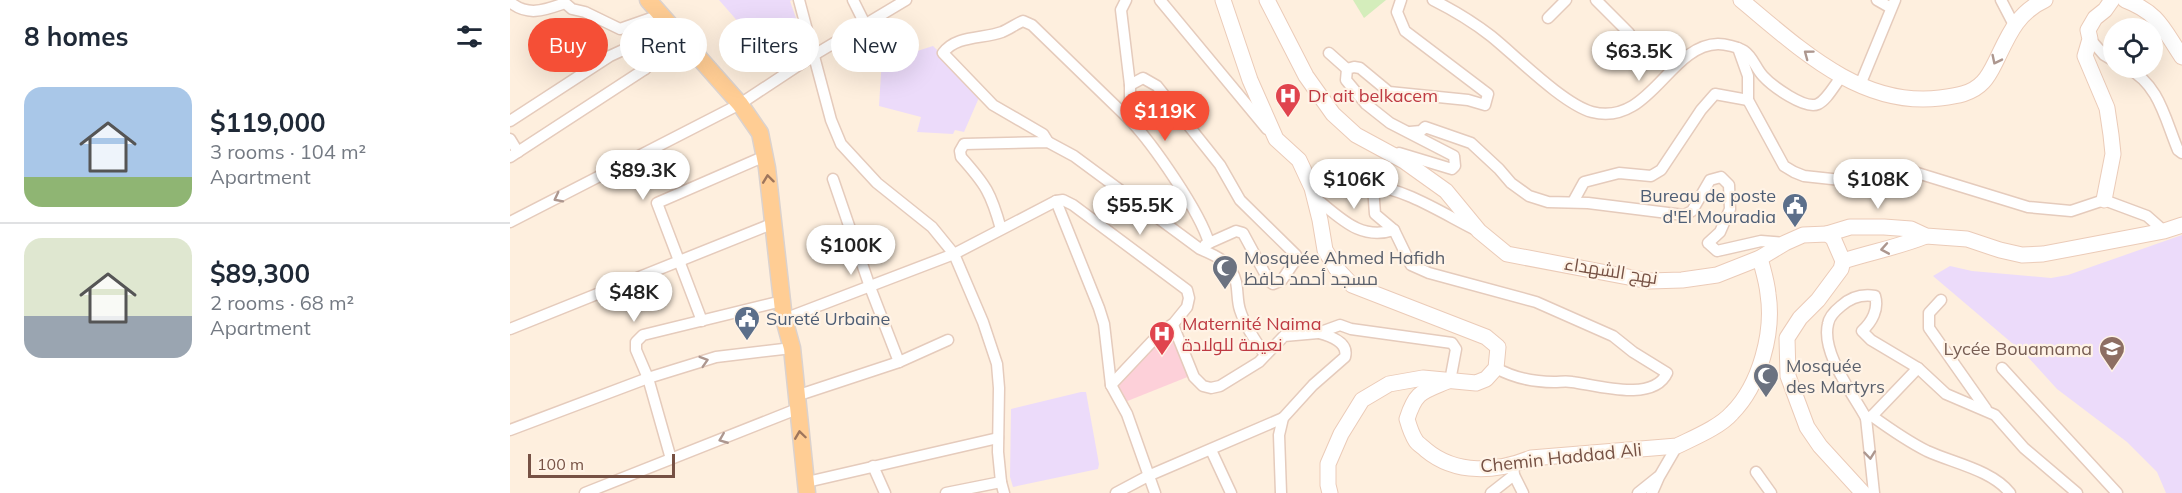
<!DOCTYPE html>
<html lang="en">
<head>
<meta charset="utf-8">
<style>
	:root { --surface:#fff; --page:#f2f2f3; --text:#1f2937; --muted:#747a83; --line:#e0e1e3; --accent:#f54f36 }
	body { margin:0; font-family:Mulish,Cairo,sans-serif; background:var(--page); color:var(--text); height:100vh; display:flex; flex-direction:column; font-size:22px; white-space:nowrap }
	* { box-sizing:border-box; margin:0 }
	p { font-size:20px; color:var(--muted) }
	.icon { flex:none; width:33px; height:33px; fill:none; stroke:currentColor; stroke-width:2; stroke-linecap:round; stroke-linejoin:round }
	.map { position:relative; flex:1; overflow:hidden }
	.details { display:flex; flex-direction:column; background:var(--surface); width:510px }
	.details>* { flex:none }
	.banner { position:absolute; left:18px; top:18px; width:570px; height:54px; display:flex; gap:12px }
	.tools { position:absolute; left:1593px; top:18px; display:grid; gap:12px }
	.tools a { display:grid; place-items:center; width:60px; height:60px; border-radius:50%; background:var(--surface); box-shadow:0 6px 24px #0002; font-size:30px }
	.scale { position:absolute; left:18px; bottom:15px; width:147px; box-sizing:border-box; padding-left:6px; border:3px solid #765144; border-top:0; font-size:16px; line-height:21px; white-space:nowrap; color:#765144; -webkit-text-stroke:4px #fff3e6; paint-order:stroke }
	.price { position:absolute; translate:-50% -51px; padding:0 14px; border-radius:21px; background:#fff; color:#222; font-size:20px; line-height:39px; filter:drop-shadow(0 2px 3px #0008) }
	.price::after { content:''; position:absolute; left:50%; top:36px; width:18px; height:14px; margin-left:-9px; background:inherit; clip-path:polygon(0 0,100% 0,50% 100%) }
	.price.selected { background:var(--accent); color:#fff }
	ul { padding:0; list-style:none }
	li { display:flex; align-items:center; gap:18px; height:150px; padding:0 24px }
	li+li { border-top:2px solid var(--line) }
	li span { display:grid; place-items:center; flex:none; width:168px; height:120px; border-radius:18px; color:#555 }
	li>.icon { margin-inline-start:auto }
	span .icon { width:72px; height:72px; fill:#fffc; stroke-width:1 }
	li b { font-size:26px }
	h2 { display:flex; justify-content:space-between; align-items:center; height:72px; padding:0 24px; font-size:26px }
	.chip { padding:0 21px; border-radius:27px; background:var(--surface); box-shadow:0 6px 24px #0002; font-size:21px; line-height:54px }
	.chip.selected { background:var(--accent); color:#fff }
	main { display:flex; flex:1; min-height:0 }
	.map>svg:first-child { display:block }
	.education { fill:#ecdbfa }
	.medical { fill:#fdd0d9 }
	.green { fill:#d4edbb }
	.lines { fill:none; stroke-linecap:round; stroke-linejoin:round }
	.street-casing { stroke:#e5cbbc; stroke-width:13 }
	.secondary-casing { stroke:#ebcbb8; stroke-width:17 }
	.primary-casing { stroke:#dbd2ce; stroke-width:19 }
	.street { stroke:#fff; stroke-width:10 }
	.secondary { stroke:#fff; stroke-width:15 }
	.primary { stroke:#ffcd94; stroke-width:16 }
	.oneway { stroke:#ad978f }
	.oneway2 { stroke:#9f765c }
	.labels { text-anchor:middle; stroke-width:4.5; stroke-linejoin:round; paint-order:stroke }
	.health-label { font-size:18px; fill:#be3a42; stroke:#fff3e6; text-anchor:start }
	.service-label { font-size:18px; fill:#4e5e75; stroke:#fff3e6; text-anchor:end }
	.worship-label { font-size:18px; fill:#5b616d; stroke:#fff3e6; text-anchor:start }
	.street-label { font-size:18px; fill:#765144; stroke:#fff3e6 }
	.education-label { font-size:18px; fill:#785e54; stroke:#fff3e6; text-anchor:end }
</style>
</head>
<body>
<main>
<section class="details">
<h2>8 homes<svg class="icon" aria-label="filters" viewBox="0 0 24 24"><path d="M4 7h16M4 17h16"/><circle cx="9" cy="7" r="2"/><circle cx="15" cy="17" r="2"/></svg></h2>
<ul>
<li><span style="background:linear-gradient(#a9c7e8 75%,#8fb573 0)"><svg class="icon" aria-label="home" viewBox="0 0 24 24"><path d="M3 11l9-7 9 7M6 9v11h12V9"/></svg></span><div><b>$119,000</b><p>3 rooms · 104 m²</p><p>Apartment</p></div></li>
<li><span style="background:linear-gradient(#dfe7d0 65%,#9aa5b1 0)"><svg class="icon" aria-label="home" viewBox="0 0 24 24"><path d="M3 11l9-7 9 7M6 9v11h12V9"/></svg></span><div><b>$89,300</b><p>2 rooms · 68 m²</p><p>Apartment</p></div></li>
</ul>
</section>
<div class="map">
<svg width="1672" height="493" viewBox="0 0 1672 493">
	<rect width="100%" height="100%" fill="#feefde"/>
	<g class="education">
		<path d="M209 0H282L280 1 287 21 252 49Z"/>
		<path d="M373 41 404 52 423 46 471 93 454 132 445 130 443 134 407 132 411 117 369 106Z"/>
		<path d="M1672 235V493H1656L1647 472 1617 442 1547 389 1516 355 1423 276 1440 266 1462 271 1541 278 1558 275Z"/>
		<path d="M571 392H576L589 464 588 469 503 487 500 477 501 409Z"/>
	</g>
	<path class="medical" d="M651 336 664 339 680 376 615 402 609 387 611 381Z"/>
	<path class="green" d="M843 0H876L854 18Z"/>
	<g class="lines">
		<defs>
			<g id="street">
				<path d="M289 0 321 120 331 144 367 183 422 227 444 254 473 322 487 364 489 388 488 452 491 482 494 493"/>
				<path d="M343 0 355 24"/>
				<path d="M616 0 611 10 620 85V120C643 144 690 212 699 243L695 245"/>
				<path d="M650 0 757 129"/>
				<path d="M923 0C943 10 963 22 981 36 1006 56 1053 104 1082 112 1140 127 1159 45 1208 44 1215 44 1228 47 1234 51 1243 57 1246 69 1253 76 1262 86 1295 110 1308 104 1317 100 1325 84 1332 76"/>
				<path d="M1086 0 1119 33"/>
				<path d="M1367 0 1381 8"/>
				<path d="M1491 0 1504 25"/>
				<path d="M0 2C18 17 35 10 55 3L62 9 75 12 110 29 150 15"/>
				<path d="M1038 18 1056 0"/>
				<path d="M1580 39 1594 55 1604 61"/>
				<path d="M1228 48 1238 76V100L1274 166 1284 172 1294 176 1368 184 1379 166 1391 168 1518 207 1561 211 1594 200 1637 216 1654 231"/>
				<path d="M819 53 837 69"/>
				<path d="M1617 68C1649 84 1655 119 1668 150L1672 153"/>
				<path d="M620 85 633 78 647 86 710 165 730 200 786 255 787 258 772 280 763 284 759 281 733 233 726 231 699 243"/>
				<path d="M1350 85 1385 0"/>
				<path d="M0 121 100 56 113 50 128 54 135 69"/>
				<path d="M900 132 911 131 915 127 961 143 989 169 1001 183 1019 196 1038 202 1078 203 1174 215 1182 211 1200 180 1211 177 1219 185 1220 209 1210 232 1198 243 1207 251 1251 241 1275 243"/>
				<path d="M0 139 8 152"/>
				<path d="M538 142 533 134 483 105 433 53C446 35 473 39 492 32 499 29 506 24 513 21L522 25 620 120"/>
				<path d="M889 153 942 169 945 166 944 156 880 123 856 104 836 80 837 69 844 67 850 68 879 92 958 100 975 105 978 94 895 31 887 12 891 0"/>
				<path d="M0 157 135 69 170 35"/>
				<path d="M323 179 360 287 389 362"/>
				<path d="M804 197C830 217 849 241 884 230"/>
				<path d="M546 201 589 308 594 324 601 385 617 414 645 493"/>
				<path d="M1063 202 1074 182 1109 173 1141 176 1151 170 1191 110 1205 94 1238 100"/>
				<path d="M0 222 230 104 304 55 396 0"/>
				<path d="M491 229C481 193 476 185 451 157L450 151 454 144 538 142 564 156 690 249C707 256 721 262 726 282 728 291 727 301 730 310 735 327 746 341 755 355"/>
				<path d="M966 230C939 217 891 186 863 187L865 214 884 230 901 265 919 273 1026 302 1103 336 1123 352 1157 373C1143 403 1086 385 1062 382 1056 381 1050 382 1044 382 1023 382 1004 378 986 368"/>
				<path d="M1431 300 1419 313V328L1476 409"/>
				<path d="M274 319 444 254 546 201 553 200 563 205 677 290 679 298 677 307 664 323 651 332 601 385"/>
				<path d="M192 321 147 203 255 156"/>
				<path d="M663 325 684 377 693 386 701 388 710 386 749 362 774 336 808 333 830 325 841 329 942 343 946 349 940 381"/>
				<path d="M0 329 264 223"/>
				<path d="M1492 368 1607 493"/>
				<path d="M286 396 389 362 438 340"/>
				<path d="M1362 416 1408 368"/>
				<path d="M1356 418 1364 493"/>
				<path d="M0 430 138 378 206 357 282 348"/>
				<path d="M701 450 721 493"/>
				<path d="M161 459 138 378 126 350V342L133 335 272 301"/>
				<path d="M1003 465 1004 475 1013 493"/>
				<path d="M363 466 375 493"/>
				<path d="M1246 472 1261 493"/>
				<path d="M297 482 488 438"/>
				<path d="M75 493 287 409"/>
				<path d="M436 493 491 482"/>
				<path d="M606 493 638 476 773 418"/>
				<path d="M771 493 769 435 773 418 803 385 835 357C839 342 820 336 809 333"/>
				<path d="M981 493 1004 475"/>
				<path d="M1128 493 1148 477"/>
				<path d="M1142 493 1149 477 1167 446"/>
				<path d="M1500 493C1482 470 1443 463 1417 451 1397 441 1380 429 1362 416L1356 418C1343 394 1311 353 1318 324 1319 317 1326 310 1331 306 1341 297 1353 294 1365 296 1369 309 1362 322 1352 331L1361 340 1408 368 1436 394 1485 415 1514 448 1567 493"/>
			</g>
			<g id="secondary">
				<path d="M713 0 740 80 766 139 789 160 802 188 810 220 815 250 826 268 842 285 976 337 988 347 986 368 976 379 966 383 913 378 879 384 852 400 831 434 818 464V485L820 493"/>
				<path d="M757 0 796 76 823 114 846 135 894 161 936 191 969 231 997 254 1139 281 1172 280 1207 275 1250 258 1275 243 1293 235 1317 234 1323 238 1333 261 1331 269 1308 300 1290 318 1277 338 1278 376 1297 427 1310 446 1353 493"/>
				<path d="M1231 0C1288 47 1350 108 1430 98 1446 96 1462 94 1473 82 1479 76 1483 67 1487 59 1499 34 1508 12 1535 0"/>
				<path d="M1615 0C1649 13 1653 29 1672 57"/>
				<path d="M1594 200 1603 154 1601 135 1597 108 1575 56 1580 39 1578 30 1585 18 1595 10 1602 0"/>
				<path d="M1317 234 1340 227H1374L1401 229 1416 236 1457 239 1490 250 1512 255 1533 254 1654 231 1672 225"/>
				<path d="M1333 261C1361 252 1389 247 1416 236"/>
				<path d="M938 381C912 392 906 391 897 419 899 426 902 435 906 441 908 444 913 447 916 450 946 475 987 472 1021 458L1167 446C1183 438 1210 427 1222 413 1250 385 1264 332 1258 294 1257 282 1253 270 1250 258"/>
			</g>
			<path id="primary" d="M138 0 230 104 250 133 257 168 274 319 282 348 297 493"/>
		</defs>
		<use href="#street" class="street-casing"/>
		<use href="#secondary" class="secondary-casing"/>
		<use href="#primary" class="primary-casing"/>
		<use href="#street" class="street"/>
		<use href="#secondary" class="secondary"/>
		<use href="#primary" class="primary"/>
	</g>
	<defs><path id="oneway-chevron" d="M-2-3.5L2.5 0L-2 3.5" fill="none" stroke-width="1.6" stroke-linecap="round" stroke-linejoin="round" transform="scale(1.5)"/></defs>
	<g class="oneway">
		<use href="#oneway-chevron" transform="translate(1298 54) rotate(-143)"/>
		<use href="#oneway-chevron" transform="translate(1486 60) rotate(116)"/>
		<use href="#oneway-chevron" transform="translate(48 198) rotate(153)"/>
		<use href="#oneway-chevron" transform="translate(1375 249) rotate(170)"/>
		<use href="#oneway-chevron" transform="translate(194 361) rotate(-17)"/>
		<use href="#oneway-chevron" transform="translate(213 439) rotate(158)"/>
		<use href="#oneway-chevron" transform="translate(1360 455) rotate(84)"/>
	</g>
	<g class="oneway2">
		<use href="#oneway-chevron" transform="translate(258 179) rotate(-97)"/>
		<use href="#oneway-chevron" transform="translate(290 435) rotate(-98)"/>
	</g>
	<defs>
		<symbol id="hospital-pin" viewBox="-11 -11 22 30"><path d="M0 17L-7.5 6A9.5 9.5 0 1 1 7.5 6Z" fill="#e0444e" stroke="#fff3e6"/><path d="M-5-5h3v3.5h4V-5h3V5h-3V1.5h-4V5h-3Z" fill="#fff"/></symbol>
		<symbol id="civic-pin" viewBox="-11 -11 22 30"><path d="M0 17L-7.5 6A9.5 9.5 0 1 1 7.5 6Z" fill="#5c6f8a" stroke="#fff3e6"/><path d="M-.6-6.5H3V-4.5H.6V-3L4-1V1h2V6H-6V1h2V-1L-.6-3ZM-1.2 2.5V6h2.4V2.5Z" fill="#fff"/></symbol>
		<symbol id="mosque-pin" viewBox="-11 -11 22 30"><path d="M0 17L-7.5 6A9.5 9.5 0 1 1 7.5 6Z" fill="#6b7280" stroke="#fff3e6"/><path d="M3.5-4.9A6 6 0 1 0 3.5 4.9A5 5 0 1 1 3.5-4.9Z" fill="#fff"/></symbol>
		<symbol id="school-pin" viewBox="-11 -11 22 30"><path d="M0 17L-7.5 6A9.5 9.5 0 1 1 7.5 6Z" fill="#8d6e63" stroke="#fff3e6"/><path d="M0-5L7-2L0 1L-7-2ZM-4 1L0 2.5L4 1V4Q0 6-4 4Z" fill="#fff"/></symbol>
	</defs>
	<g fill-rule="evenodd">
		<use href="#hospital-pin" x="763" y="81" width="30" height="40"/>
		<use href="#civic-pin" x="1270" y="191" width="30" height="40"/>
		<use href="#mosque-pin" x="700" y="253" width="30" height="40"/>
		<use href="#civic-pin" x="222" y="304" width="30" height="40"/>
		<use href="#hospital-pin" x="637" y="319" width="30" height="40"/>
		<use href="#school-pin" x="1587" y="334" width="30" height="40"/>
		<use href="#mosque-pin" x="1241" y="361" width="30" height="40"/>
	</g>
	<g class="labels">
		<g class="health-label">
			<text x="798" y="102">Dr ait belkacem</text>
			<text x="672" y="330">Maternité Naima<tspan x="672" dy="21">نعيمة للولادة</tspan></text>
		</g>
		<g class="service-label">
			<text x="1266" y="202">Bureau de poste<tspan x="1266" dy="21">d'El Mouradia</tspan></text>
			<text x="256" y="325" text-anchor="start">Sureté Urbaine</text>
		</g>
		<g class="worship-label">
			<text x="734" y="264">Mosquée Ahmed Hafidh<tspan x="734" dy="21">مسجد أحمد حافظ</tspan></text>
			<text x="1276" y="372">Mosquée<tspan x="1276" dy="21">des Martyrs</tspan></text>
		</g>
		<g class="street-label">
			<text transform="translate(1101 271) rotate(9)" y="6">نهج الشهداء</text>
			<text transform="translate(1051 458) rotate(-6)" y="6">Chemin Haddad Ali</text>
		</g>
		<g class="education-label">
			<text x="1582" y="355">Lycée Bouamama</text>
		</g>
	</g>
</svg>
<div class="tools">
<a><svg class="icon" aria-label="locate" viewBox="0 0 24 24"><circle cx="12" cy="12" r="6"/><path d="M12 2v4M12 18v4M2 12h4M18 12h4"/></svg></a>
</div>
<div class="scale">100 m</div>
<b class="price" style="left:1129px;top:82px">$63.5K</b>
<b class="price selected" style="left:655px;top:142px">$119K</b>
<b class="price" style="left:133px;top:201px">$89.3K</b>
<b class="price" style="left:844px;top:210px">$106K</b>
<b class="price" style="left:1368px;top:210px">$108K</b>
<b class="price" style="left:630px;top:236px">$55.5K</b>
<b class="price" style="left:341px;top:276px">$100K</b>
<b class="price" style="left:124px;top:323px">$48K</b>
<div class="banner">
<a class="chip selected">Buy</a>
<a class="chip">Rent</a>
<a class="chip">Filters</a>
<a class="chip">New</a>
</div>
</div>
</main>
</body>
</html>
